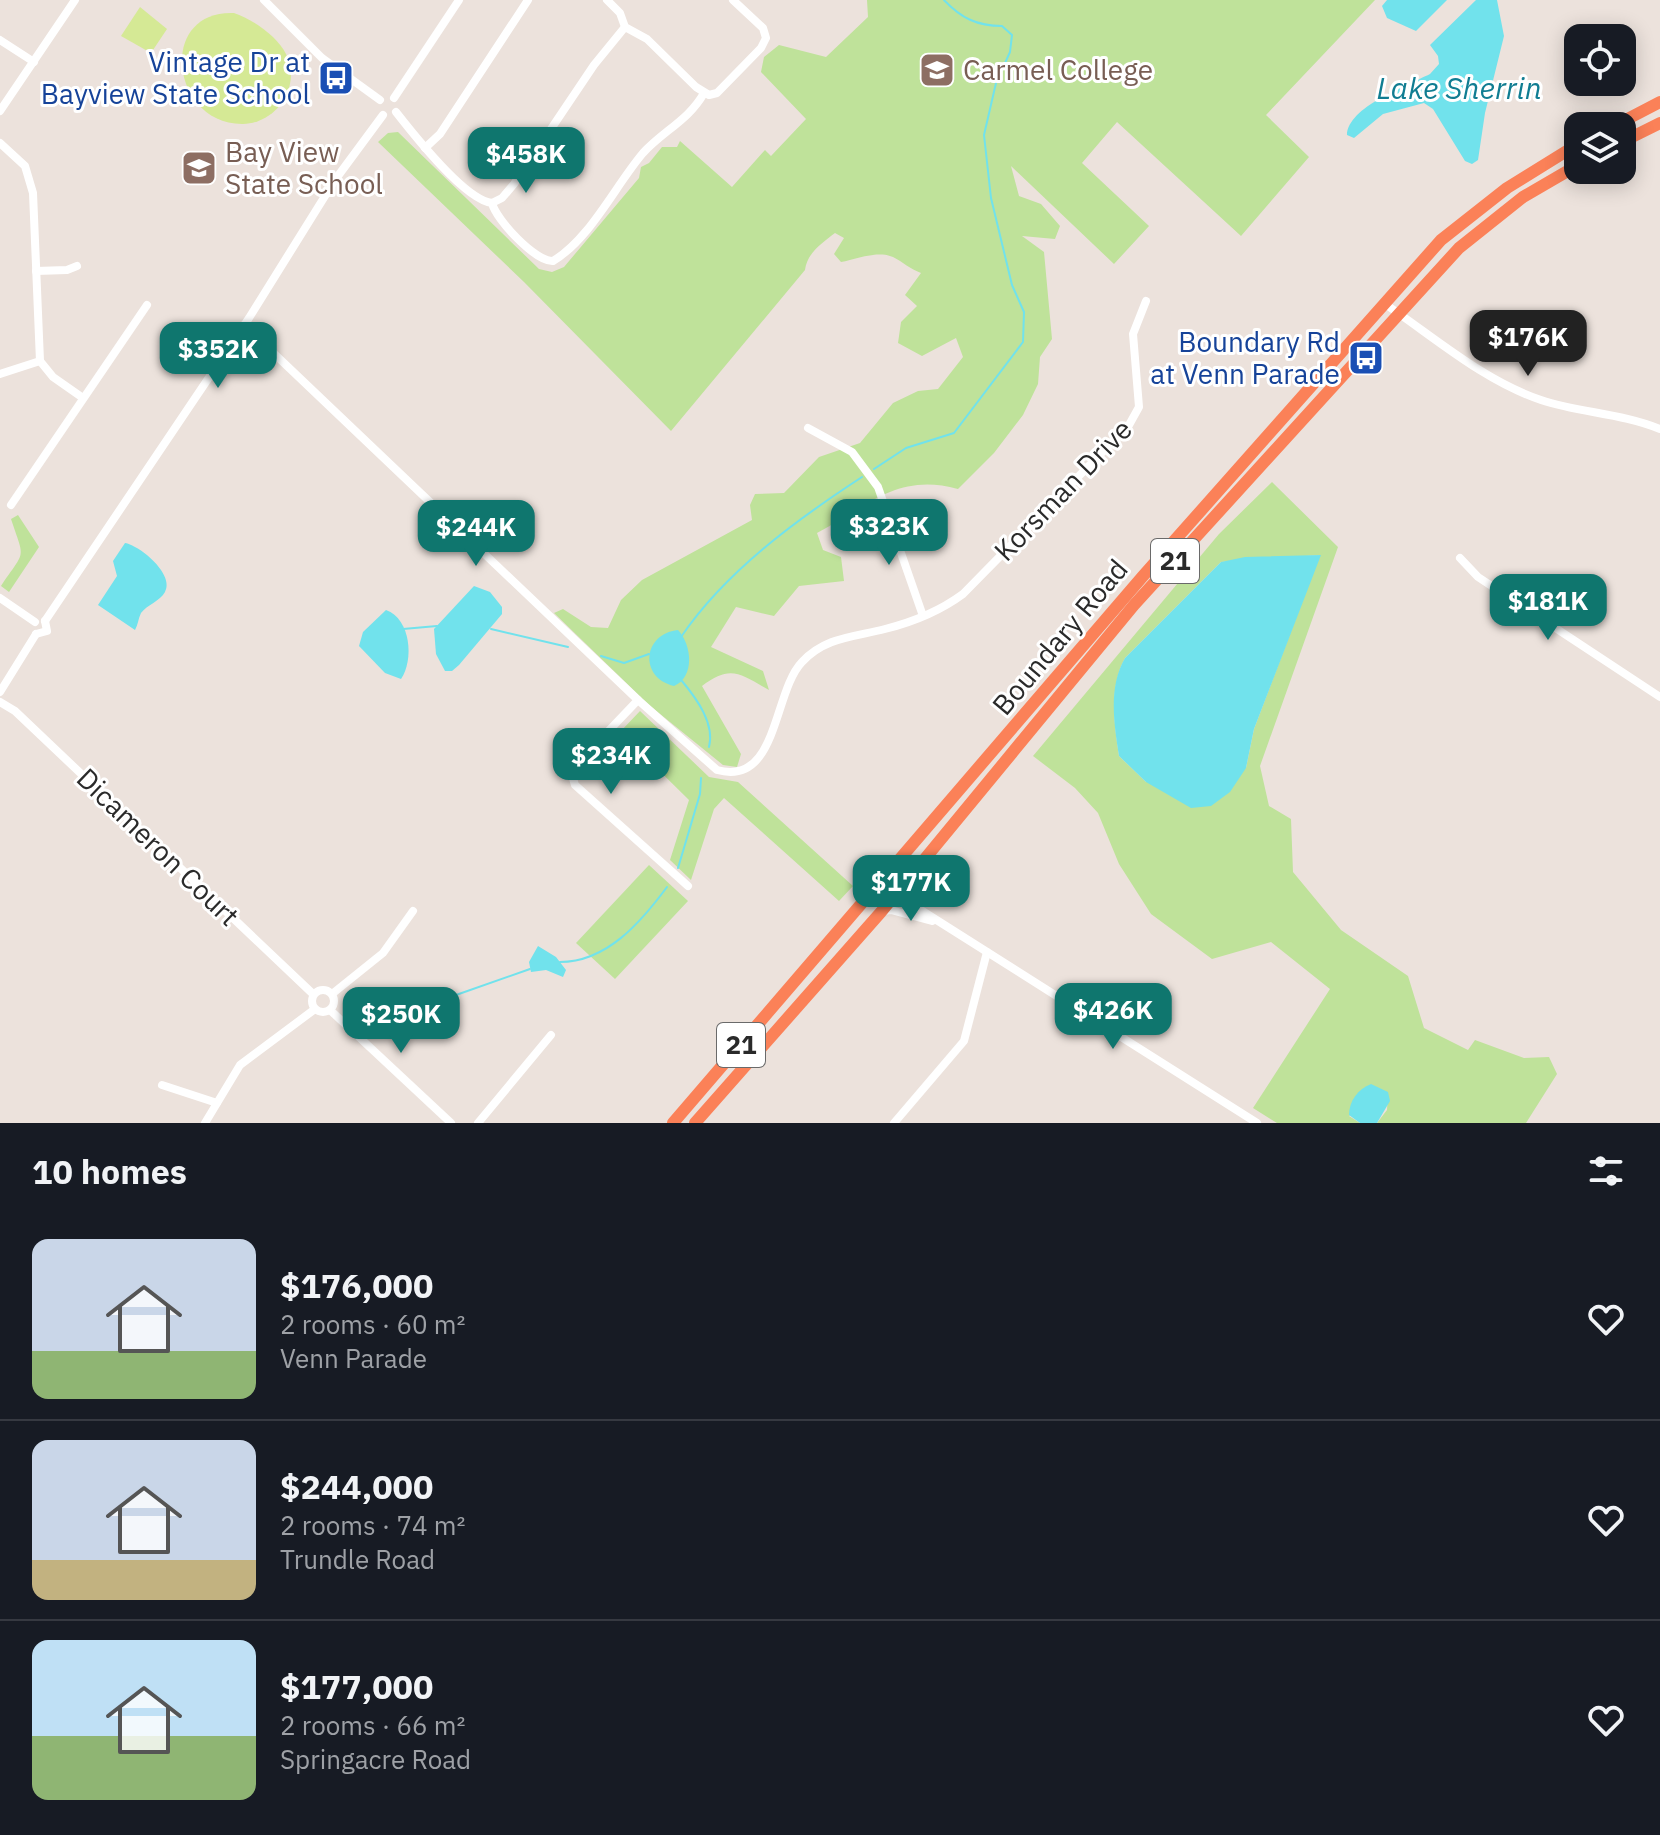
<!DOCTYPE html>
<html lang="en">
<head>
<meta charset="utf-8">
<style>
	:root { --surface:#171b24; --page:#242831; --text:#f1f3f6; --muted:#9ea1a6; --line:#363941; --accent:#0f766e }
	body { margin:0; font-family:"IBM Plex Sans",sans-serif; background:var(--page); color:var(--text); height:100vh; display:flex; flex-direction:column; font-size:30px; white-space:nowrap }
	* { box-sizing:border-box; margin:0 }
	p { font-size:26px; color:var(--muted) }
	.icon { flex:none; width:44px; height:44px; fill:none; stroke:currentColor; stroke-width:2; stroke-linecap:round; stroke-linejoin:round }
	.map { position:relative; height:1123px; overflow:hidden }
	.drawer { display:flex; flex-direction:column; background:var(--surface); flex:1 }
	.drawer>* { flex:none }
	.fabs { position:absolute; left:1564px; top:24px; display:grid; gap:16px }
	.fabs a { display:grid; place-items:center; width:72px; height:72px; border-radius:16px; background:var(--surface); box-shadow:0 4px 20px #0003; font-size:40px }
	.price { position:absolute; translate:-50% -68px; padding:0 18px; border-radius:16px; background:var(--accent); color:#fff; font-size:26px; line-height:52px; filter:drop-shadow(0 2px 4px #0008) }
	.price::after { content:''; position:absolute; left:50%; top:48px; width:24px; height:18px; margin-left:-12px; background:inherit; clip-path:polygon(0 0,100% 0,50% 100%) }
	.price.active { background:#222; color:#fff }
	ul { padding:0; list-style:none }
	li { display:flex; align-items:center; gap:24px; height:200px; padding:0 32px }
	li+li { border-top:2px solid var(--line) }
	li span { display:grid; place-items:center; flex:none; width:224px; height:160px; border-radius:16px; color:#555 }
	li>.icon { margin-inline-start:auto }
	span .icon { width:96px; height:96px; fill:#fffc; stroke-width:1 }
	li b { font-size:34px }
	h2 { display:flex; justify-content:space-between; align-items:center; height:96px; padding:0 32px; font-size:34px }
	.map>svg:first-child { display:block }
	.green { fill:#bfe29a; fill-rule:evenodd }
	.pitch { fill:#d5e995 }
	.water { fill:#71e2ec }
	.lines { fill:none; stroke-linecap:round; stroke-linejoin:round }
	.stream { stroke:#71e2ec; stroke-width:2 }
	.minor { stroke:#fff; stroke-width:8 }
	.highway { stroke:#fb8158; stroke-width:12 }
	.labels { text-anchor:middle; stroke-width:6; stroke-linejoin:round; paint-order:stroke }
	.shield { fill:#fff; stroke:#6a6a6a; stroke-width:2 }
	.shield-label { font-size:26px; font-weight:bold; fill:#2a2a2a }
	.transit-label { font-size:28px; fill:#164399; stroke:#fff; text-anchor:end }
	.education-label { font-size:28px; fill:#785e54; stroke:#fff; text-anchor:start }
	.street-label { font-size:28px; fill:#2a2a2a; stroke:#fff }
	.water-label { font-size:30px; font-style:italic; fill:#107d92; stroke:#fff }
</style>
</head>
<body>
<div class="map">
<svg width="1660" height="1123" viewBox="0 0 1660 1123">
	<rect width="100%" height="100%" fill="#ece2dc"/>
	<g class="green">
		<path d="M867 0H1375L1266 115 1309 157 1241 236 1117 122 1082 163 1149 226 1114 264 1011 166 1019 196 1041 204 1060 226 1055 239 1022 236 1044 252 1052 339 1040 357 1038 384 1023 415 994 453 958 489C898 472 868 506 817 533L823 550 841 557 844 581 799 586 774 616 736 607 711 647 763 671 769 690C740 674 731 664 702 686L741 754 737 767 723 765 649 705 554 613 563 609 591 627 608 628 621 600 642 580 752 520 750 505 755 494 784 493 819 457 860 443 893 403 918 391 938 389 963 357 956 338 922 356 898 343 901 322 917 306 905 295 921 273C910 269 903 262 893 257 878 250 856 259 841 262L834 254 844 238 835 233C822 243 807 253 805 270L671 431 524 282 378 142 388 133 398 132 539 269 552 272 564 267 639 178 641 167 649 163 662 147H677L680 141 732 187 765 150 771 156 806 119 761 72 764 57 779 45 826 57 868 17Z"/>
		<path d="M1272 482 1338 547 1260 766 1269 806 1291 819 1293 872 1341 930 1408 976 1424 1028 1468 1050 1475 1040 1524 1058 1549 1057 1557 1074 1526 1123H1377L1387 1110 1388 1092 1349 1116 1360 1123H1277L1253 1108 1330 989 1271 942 1212 959 1151 914 1119 864 1098 813 1075 788 1033 756 1219 534ZM1320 555 1254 729 1246 768 1146 782 1119 756C1114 724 1109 687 1125 658L1221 562Z"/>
		<path d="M18 515 39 547 9 592 1 586C26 549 25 561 11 519Z"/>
		<path d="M640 711 709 777 738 782 853 886 839 901 724 798 714 809 691 880 670 860 689 800 620 732Z"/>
		<path d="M649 865 688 901 615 979 576 943Z"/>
	</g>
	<g class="pitch">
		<path d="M140 7 167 29 151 53 121 36Z"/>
		<path d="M234 13C252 19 277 36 286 54 302 86 277 123 243 124 171 125 156 10 234 13Z"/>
	</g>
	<g class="water">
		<path d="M1387 0H1447L1416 31 1387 18 1382 6Z"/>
		<path d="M1476 0H1497L1504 36 1485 113 1478 160 1472 164 1465 161 1433 109 1424 103 1383 114 1354 138 1347 135C1348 107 1406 86 1430 74L1439 64 1438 56 1430 45Z"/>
		<path d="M125 543C141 546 175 575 165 592 160 601 147 605 141 613 138 619 138 625 135 630L98 605 117 576 113 561Z"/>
		<path d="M1321 555 1254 729 1246 768 1230 792 1211 806 1191 808 1146 782 1119 756C1114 724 1108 687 1125 658L1221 562 1245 557Z"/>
		<path d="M474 586 490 592 502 607V614L459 665 452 671H445L436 654 434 629Z"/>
		<path d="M386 610C411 619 414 660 401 679L385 673 359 646 363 632Z"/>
		<path d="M678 630C692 645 695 677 674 686 639 678 642 634 678 630Z"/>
		<path d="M538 946 556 957 566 970 563 977 546 970 531 972 529 962Z"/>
		<path d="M1371 1084 1388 1092 1390 1101 1377 1123H1360L1349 1115C1349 1101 1358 1089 1371 1084Z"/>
	</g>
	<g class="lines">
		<g class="stream">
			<path d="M874 469 906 448 954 433 1023 342 1024 312 1012 285 991 198 984 135 996 83 1010 52 1012 35 1002 26C977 26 961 18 944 0"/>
			<path d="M403 629 437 626"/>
			<path d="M491 629 568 647"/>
			<path d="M681 637C725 572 796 520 862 477"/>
			<path d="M601 656 624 663 649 654"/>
			<path d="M682 681C697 699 715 724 709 747"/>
			<path d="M678 868 700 794 701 778"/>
			<path d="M560 962C607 962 641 922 667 887"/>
			<path d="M456 995 530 969"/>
		</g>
		<g class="minor">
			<path d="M264 0 322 58 380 100"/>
			<path d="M607 0 620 13 625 27 647 39 696 87 709 95 717 93 761 48 766 38 763 28 733 0"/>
			<path d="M0 40 34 62"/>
			<path d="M394 98 459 0"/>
			<path d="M0 111 75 0"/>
			<path d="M396 112C414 135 465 200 492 203L502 198 514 184 594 65 625 27"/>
			<path d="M0 143 25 166 33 193 40 361 53 377 83 398"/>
			<path d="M425 148 440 134 528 0"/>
			<path d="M492 203C496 220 536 262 553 261 590 239 615 186 643 153 663 131 689 120 704 93"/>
			<path d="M36 271 67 270 77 266"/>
			<path d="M1385 304C1434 337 1484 381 1541 400 1580 413 1621 413 1660 429"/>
			<path d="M244 325 638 700 717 770C778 787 773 692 802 662 825 637 854 637 885 629 913 622 940 611 963 594L1129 425 1139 407 1133 334 1146 301"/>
			<path d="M0 374 40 361"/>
			<path d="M808 428 852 452 878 487 923 616"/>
			<path d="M11 505 147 305"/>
			<path d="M1460 558 1478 577 1660 697"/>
			<path d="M0 598 35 622"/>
			<path d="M45 621 249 318 335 180 383 115"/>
			<path d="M36 634 47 631 45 621"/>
			<path d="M0 692 36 634"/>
			<path d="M638 700 576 765 572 775 575 785 688 886"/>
			<path d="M0 702 15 711 313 994"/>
			<path d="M882 881 916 907 1257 1123"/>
			<path d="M883 911 891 910 932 921"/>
			<circle cx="323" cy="1001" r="11"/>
			<path d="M332 994 383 953 413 911"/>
			<path d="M330 1010 451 1123"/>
			<path d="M162 1085 217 1103"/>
			<path d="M205 1123 240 1065 315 1009"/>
			<path d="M478 1123 551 1035"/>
			<path d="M894 1123 964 1041 987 952"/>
		</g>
		<g class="highway">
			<path d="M1614 126 1660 102"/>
			<path d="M1622 142 1660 123"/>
			<path d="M673 1123 1143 576 1441 240 1507 188 1578 144"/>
			<path d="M695 1123 881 912 1134 605 1459 248 1523 197 1578 165"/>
		</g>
	</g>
	<defs>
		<symbol id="school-square" viewBox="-11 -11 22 22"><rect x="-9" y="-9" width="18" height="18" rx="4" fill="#8d6e63" stroke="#fff"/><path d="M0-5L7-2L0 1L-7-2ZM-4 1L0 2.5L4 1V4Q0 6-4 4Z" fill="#fff"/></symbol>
		<symbol id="bus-square" viewBox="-11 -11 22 22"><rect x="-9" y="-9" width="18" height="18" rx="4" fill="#1a4fb4" stroke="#fff"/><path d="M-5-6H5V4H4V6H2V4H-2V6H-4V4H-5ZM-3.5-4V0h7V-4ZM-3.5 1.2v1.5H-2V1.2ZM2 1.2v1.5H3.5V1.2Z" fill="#fff"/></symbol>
	</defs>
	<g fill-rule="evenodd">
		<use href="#school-square" x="917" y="50" width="40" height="40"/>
		<use href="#bus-square" x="316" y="58" width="40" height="40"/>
		<use href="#school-square" x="179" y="148" width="40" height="40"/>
		<use href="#bus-square" x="1346" y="338" width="40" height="40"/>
	</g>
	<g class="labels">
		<g class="shield">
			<rect x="1151" y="539" width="48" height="44" rx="6"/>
			<rect x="717" y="1023" width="48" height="44" rx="6"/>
		</g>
		<g class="shield-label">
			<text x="1175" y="570">21</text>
			<text x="741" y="1054">21</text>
		</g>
		<g class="transit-label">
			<text x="310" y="72">Vintage Dr at<tspan x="310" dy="32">Bayview State School</tspan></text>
			<text x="1340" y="352">Boundary Rd<tspan x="1340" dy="32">at Venn Parade</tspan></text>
		</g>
		<g class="education-label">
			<text x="963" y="80">Carmel College</text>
			<text x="225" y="162">Bay View<tspan x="225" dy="32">State School</tspan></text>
		</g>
		<g class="street-label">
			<text transform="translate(1063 490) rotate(-46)" y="10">Korsman Drive</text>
			<text transform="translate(1060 637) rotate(-50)" y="10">Boundary Road</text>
			<text transform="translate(158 847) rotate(44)" y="10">Dicameron Court</text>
		</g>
		<g class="water-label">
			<text x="1459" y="99">Lake Sherrin</text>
		</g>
	</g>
</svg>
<div class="fabs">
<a><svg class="icon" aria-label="locate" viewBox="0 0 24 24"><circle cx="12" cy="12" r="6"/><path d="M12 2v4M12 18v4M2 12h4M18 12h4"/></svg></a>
<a><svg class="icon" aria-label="layers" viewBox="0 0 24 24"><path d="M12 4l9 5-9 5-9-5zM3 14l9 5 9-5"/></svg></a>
</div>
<b class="price" style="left:526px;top:195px">$458K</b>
<b class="price active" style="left:1528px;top:378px">$176K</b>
<b class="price" style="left:218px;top:390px">$352K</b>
<b class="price" style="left:889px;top:567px">$323K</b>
<b class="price" style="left:476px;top:568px">$244K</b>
<b class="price" style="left:1548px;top:642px">$181K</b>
<b class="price" style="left:611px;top:796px">$234K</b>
<b class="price" style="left:911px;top:923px">$177K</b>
<b class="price" style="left:1113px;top:1051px">$426K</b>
<b class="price" style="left:401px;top:1055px">$250K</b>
</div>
<section class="drawer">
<h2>10 homes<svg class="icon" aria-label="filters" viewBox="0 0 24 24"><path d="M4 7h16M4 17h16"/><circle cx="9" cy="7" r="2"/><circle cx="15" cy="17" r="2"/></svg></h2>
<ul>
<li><span style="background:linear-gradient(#c9d6e8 70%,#8fb573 0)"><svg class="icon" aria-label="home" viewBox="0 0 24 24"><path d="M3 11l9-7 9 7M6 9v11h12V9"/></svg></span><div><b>$176,000</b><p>2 rooms · 60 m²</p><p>Venn Parade</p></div><svg class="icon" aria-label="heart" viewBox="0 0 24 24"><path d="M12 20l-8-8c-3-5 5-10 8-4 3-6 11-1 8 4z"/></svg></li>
<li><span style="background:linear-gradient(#c9d6e8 75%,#c2b280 0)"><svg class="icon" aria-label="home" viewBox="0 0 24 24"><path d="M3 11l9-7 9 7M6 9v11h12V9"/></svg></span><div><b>$244,000</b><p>2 rooms · 74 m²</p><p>Trundle Road</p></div><svg class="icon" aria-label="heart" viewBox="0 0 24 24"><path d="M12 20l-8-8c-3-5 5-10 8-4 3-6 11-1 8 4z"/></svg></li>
<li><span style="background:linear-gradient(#bfe0f5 60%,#8fb573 0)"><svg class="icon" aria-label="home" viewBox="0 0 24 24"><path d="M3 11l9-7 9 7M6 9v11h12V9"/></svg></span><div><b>$177,000</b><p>2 rooms · 66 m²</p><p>Springacre Road</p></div><svg class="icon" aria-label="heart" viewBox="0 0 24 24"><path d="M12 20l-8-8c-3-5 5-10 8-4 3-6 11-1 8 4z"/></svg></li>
</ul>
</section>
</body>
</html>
